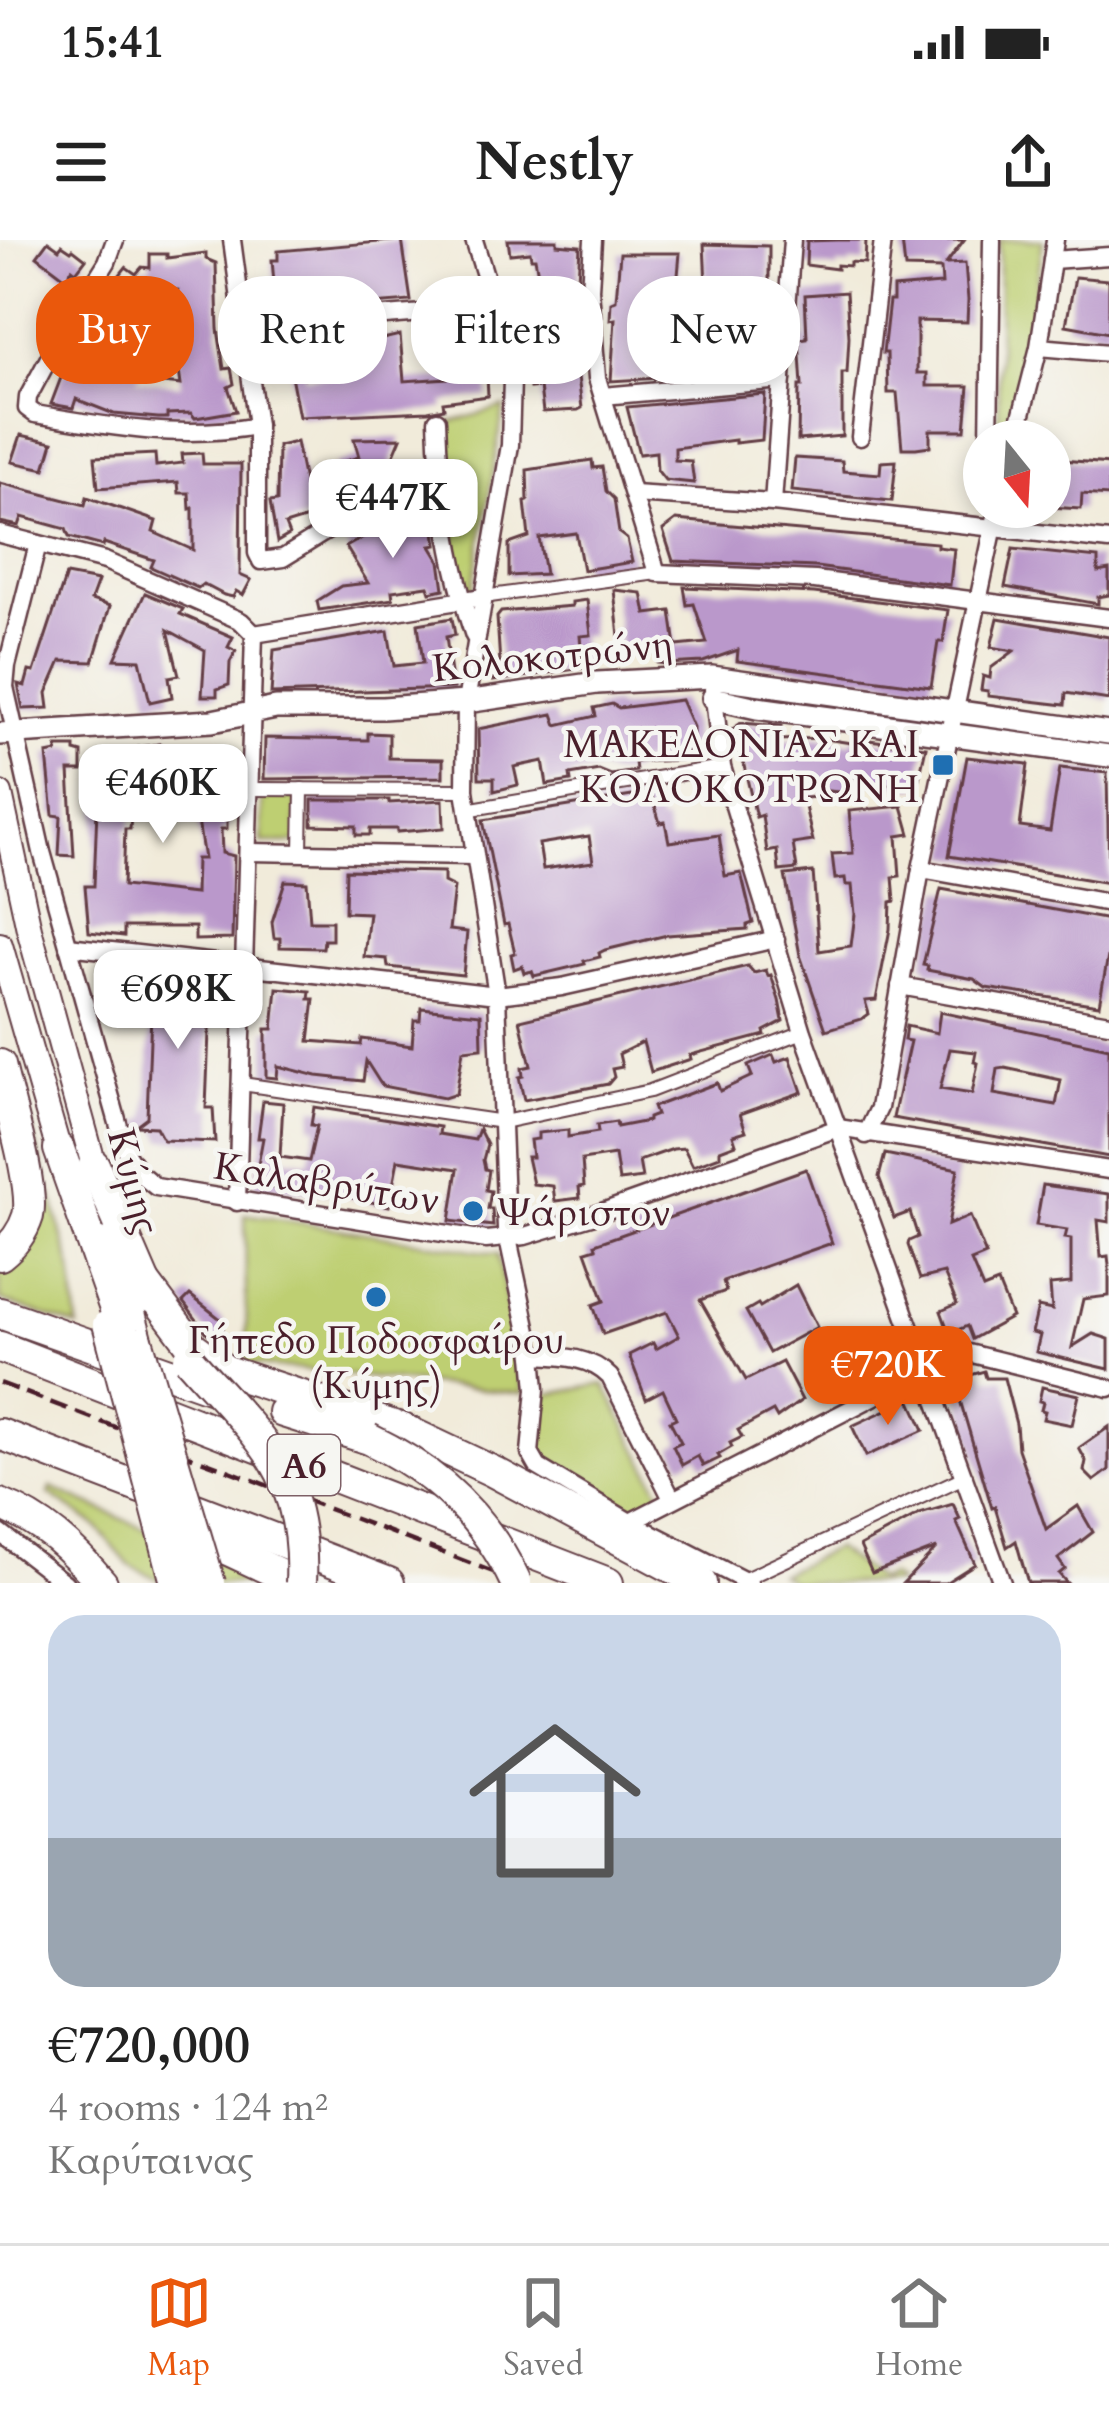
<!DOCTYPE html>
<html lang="en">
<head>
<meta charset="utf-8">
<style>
	:root { --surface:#fff; --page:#f6f6f6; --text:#222; --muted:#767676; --line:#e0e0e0; --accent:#ea580c }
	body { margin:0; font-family:Cardo,serif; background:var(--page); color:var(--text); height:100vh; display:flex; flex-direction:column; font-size:45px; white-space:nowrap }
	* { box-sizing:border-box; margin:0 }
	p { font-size:39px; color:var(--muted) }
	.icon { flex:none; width:66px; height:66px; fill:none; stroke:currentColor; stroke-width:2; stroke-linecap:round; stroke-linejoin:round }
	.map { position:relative; height:1343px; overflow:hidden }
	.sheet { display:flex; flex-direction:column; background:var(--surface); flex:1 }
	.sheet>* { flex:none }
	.banner { position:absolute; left:36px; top:36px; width:1038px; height:108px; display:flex; gap:24px }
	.needle { width:78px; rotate:162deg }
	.fabs { position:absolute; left:963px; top:180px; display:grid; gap:24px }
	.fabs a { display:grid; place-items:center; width:108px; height:108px; border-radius:50%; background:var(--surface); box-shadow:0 6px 18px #0003; font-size:60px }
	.price { position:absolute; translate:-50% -102px; padding:0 27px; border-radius:24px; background:#fff; color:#222; font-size:39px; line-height:78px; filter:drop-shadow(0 3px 6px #0008) }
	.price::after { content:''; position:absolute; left:50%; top:72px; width:36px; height:27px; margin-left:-18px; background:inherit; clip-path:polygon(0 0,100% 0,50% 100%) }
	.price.selected { background:var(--accent); color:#fff }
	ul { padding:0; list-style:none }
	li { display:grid; align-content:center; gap:24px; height:636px; padding:0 48px }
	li+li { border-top:3px solid var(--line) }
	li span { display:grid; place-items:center; height:372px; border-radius:36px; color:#555 }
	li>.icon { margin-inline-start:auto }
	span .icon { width:216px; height:216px; fill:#fffc; stroke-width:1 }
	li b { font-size:51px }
	.pill { padding:0 42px; border-radius:48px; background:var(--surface); box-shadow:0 6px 18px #0003; font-size:42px; line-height:108px }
	.pill.selected { background:var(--accent); color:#fff }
	.status { display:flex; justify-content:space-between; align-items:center; height:84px; padding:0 60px; background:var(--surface); direction:ltr }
	.status svg { height:33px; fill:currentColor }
	header { display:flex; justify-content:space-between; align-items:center; height:156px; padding:0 48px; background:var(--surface); font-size:54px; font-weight:800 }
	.menu { display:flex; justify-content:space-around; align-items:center; height:168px; border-top:3px solid var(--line); background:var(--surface); font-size:33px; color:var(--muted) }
	.menu a { display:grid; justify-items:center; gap:6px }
	.menu .selected { color:var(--accent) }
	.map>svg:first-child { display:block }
	.green { fill:#becf72; stroke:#84774e; stroke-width:3 }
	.building { fill:#ba98cb; fill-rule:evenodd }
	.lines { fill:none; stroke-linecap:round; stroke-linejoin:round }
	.pedestrian-casing { stroke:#633e45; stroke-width:16 }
	.minor-casing { stroke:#633e45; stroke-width:21 }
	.tertiary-casing { stroke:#633e45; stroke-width:26 }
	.primary-casing { stroke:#633e45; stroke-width:28 }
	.motorway-casing { stroke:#633e45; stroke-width:34 }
	.pedestrian { stroke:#fff; stroke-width:12 }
	.minor { stroke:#fff; stroke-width:16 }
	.tertiary { stroke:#fff; stroke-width:21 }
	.primary { stroke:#fff; stroke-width:24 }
	.motorway { stroke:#fff; stroke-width:30 }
	.rail { stroke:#4a1f2b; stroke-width:4.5; stroke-dasharray:18 9; stroke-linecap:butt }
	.primary-bridge-casing { stroke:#633e45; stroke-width:28; stroke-linecap:butt }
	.motorway-bridge-casing { stroke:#633e45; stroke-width:34; stroke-linecap:butt }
	.primary-bridge { stroke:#fff; stroke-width:24 }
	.motorway-bridge { stroke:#fff; stroke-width:30 }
	.poi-dot { fill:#1f6fb2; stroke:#f6f6f2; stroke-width:4.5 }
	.labels { text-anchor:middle; stroke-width:9; stroke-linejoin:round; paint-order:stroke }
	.shield { fill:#f6f6f2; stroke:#7e6067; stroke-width:3 }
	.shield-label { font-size:36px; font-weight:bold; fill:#4a1f2b }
	.street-label { font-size:39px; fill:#4a1f2b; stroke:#f6f6f2 }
	.poi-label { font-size:39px; fill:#4a1f2b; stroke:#f6f6f2; text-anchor:end }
</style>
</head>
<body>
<div class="status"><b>15:41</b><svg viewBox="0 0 49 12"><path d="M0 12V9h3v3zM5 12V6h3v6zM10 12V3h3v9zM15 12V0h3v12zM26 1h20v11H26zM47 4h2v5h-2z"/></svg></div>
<header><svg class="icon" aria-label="menu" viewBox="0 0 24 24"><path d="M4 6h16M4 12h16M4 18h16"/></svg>Nestly<svg class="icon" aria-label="share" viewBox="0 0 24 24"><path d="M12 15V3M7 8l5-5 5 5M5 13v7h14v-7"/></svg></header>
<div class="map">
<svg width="1109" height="1343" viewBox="0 0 1109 1343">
	<rect width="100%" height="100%" fill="#f6f6f2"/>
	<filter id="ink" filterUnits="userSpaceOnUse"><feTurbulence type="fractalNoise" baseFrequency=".00833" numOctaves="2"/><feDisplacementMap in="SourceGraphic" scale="24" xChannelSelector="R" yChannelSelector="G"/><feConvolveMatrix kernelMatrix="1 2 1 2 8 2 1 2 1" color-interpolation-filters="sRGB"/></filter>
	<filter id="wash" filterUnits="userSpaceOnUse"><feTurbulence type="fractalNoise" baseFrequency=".004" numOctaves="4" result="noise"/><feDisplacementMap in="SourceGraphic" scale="48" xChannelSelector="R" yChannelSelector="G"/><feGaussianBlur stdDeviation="2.7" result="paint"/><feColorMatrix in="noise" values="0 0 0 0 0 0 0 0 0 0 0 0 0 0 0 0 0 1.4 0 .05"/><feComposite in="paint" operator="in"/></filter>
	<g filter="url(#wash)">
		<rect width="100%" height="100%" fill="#f1ebda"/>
		<g class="green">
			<path d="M999 0H1043L1027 115 1006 201H998Z"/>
			<path d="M504 167 472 354 458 355 447 183Z"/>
			<rect x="262" y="554" width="35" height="49"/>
			<path d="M15 828 72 1029 78 1087 0 1060V1027L28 997Z"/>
			<path d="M245 974 498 1014 523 1154 247 1124Z"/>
			<path d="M604 1144 663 1257 631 1274 535 1224 545 1155Z"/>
			<path d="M51 1248 271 1343H166L129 1325 95 1285 49 1254Z"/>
			<path d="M835 1308 878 1340 891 1336 898 1343H795L780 1334Z"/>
		</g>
		<g id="blocks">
			<g class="building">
				<path d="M402 0 411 61 283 71 282 65 276 66 272 20H278V11Z"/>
				<path d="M508 0H557V4L580 6 577 55 556 53 564 99 573 98 582 168 578 170 543 172 540 147 530 148 527 126 532 124 527 104 532 103 522 54 541 50 535 18H531L530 12 510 14Z"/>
				<path d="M838 0H866L865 23 850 22V26L837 25V29L806 25 807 1Z"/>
				<path d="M902 0H964L946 24 965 23 968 60 967 82 917 81V133H927V146H969L965 190H930V206L916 208H902L897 153H888L887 113H883L889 61H893V48L942 44 941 29 905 28Z"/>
				<path d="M48 1 59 9 62 5 71 11 73 9 86 19 76 32 72 29 66 38 37 16Z"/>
				<path d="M704 4 769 6V44H773L767 129 705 134V128L673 132 674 137 611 141 615 79 610 80 611 62 616 60 620 13H680L677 47 706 45ZM676 75 678 100 645 105 643 78Z"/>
				<path d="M206 13V19L216 23 218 89 224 129 231 128 234 144 228 147 236 171 195 178 191 173 167 174V178H158L114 174 76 159 73 168 51 164 67 122 89 94 95 98 118 68 103 56 126 27 136 34 142 27 150 28V14H167V18ZM178 50 185 96 178 101 181 119 177 116 181 145 137 140 155 104 128 89 157 51Z"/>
				<path d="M1075 37 1109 40V93L1066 85Z"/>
				<path d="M846 52 849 97 847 133H842V196L798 200 799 146H802L799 99 807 98 805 55Z"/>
				<path d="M455 78 457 84 477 82 481 98 486 97 495 135 487 136 488 156 443 162 444 168 428 171 299 177 284 99 302 97 305 138 333 136 330 99 349 97 352 106 400 95 404 141 447 138 436 88Z"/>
				<path d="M765 154 762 200 735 203V200L675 208V220L691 221 694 243 665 240 657 230 656 212 639 214 627 167Z"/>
				<path d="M21 195 53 202 45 229 12 222Z"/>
				<path d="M401 198 390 224 369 237 337 246 340 257 311 265 314 276 285 285 289 295 277 302 270 262 277 261 278 206 296 202 305 246 335 239V224L359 217 354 199Z"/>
				<path d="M202 213 203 224H241L240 335 251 340 243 355 236 351 233 357 224 355 203 344 198 348 151 327 154 320 104 303 103 306 69 297 66 289 22 277 19 286 0 282V243L85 265 87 257 156 281 153 292 193 310V268L190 269 189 253H179L178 242 98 248 95 217 155 214 156 226 183 223 182 214Z"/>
				<path d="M795 218 842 221 843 231 880 234 881 222 896 221 892 261 792 251Z"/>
				<path d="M1050 219 1109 224V256L1082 254 1081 269 1050 267Z"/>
				<path d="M592 220 593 228 602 227 606 251 614 259 619 293 627 299 632 322 583 330 576 293 539 298 545 334 509 336V304L529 297 525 262 528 261 527 230Z"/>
				<path d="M422 263 431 267 437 305 431 306 440 321 444 349 430 352 428 346 392 351 393 359 319 370 317 361 341 346 368 343 346 307Z"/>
				<path d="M676 280 937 303V307L954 309 950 345 816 327 673 321 663 290Z"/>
				<path d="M1013 309 1098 318V332L1109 330V355L1098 357V364L1005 347Z"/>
				<path d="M66 335 98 341 91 360 110 366 93 422 61 421 47 453 49 468 23 469 18 444 25 446 29 431 34 432Z"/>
				<path d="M684 347 814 353 948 370 943 402H938L931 447 737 421 738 410 703 422 666 424 657 423 655 410 621 414 614 350 642 353 646 374 671 371 676 406 707 403 694 364 687 365Z"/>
				<path d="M145 353 183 369 180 374 233 397 228 407 236 411 230 422 229 445 217 449V456H202L205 410 168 390 179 435 169 437 172 457 150 462 140 420 115 419Z"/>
				<path d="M587 360 591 395 580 396 583 428 493 441 495 424H500L497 377 501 372 572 366V362Z"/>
				<path d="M452 378 455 395 446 397 453 448 271 454 274 410 388 391 394 426 423 423 418 384Z"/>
				<path d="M998 378 1109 397V460L1066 453 1065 465 988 456V451L981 450 983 436 990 438 991 428 1014 411 991 407Z"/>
				<path d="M681 460 693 487V504H688L689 513H680V520L635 522 636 531 611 535 599 530 570 535 571 541 547 545 543 521 514 527 518 545 494 551V538H479L478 489 553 474 557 485 596 476 594 468 612 464 619 468Z"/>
				<path d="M741 483 781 486V500L819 498 851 503 852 498 926 507 917 548 850 539V553L817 550V557L803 558 813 601 793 604 797 629 779 631 777 610 767 612 762 575 756 577 742 517 731 497V490Z"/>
				<path d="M368 493 389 494V518L443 519V537L264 539 265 498 364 500H368Z"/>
				<path d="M160 504 163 518 215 516V520L229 521 230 573H227V589H221L222 613 234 616 232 699 195 700V687H124V696L89 692 85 646H94L97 568H103V555H110L111 511ZM183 542 182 581H198L204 619H196L195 654 123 646 125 589H130L133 547Z"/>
				<path d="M57 507H75V511L82 513V531H69L74 616 59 615 61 576 53 575 47 514 57 512Z"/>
				<path d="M967 517 1028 524 1020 587 1050 591 1060 528 1107 533 1109 643 949 616Z"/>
				<path d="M651 553 660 583 665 582 669 602 719 595 725 636 741 633 753 683 747 685V689L667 695 605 710 599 713 600 717 584 721 585 724 534 736 532 731 524 733 522 726 514 729 511 714 515 713 508 684 504 685 483 580ZM589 596 593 622 543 629 539 604Z"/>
				<path d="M312 560H389V563L443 560 444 588 397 592V589H370V595H356V586L312 585Z"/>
				<path d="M902 566 910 594 897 596 900 636 893 637 895 661 891 662 890 689 876 760 865 761 869 774 862 779 826 790 800 715 785 635 813 632 819 711 851 706 855 674 852 645H846L845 638 835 639 832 614 853 613 849 571Z"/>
				<path d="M346 630 444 632V642L454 647 449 690 467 692 463 735 388 727 387 719 364 717 369 673 345 672Z"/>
				<path d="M285 641 307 642 310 681H332V700H324L323 708 280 707V698H274L272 682Z"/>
				<path d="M941 649 1109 680V711L1099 765 986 748 974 739 927 730 928 726 923 725Z"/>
				<path d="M748 726 754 733 766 730 768 736 771 735 779 760 783 781 764 791 765 795 690 815 691 819 651 832 643 802 619 814 622 827 612 829 614 837 608 844 524 860 519 837 523 836 522 828 531 826 520 780Z"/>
				<path d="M139 727 218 737 216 766H210L206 868H213L215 902 163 900 156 887 135 886 147 877 151 773H137Z"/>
				<path d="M277 748 310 751 309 759H314L309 801 361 805 362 799 412 806 414 780H420L421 768 481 774 482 808 463 810 456 854 444 858 382 846 366 821 363 841 317 836 278 826 277 838 266 837V789H273Z"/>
				<path d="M940 772 1109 808V917L893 878 910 801 904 800 906 786 937 793ZM950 809 976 812 974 822 978 823 972 854 940 849ZM1005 828 1061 840 1056 865 994 854 998 829Z"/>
				<path d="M773 815 776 822 790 817 802 852 740 874 746 891 733 895 736 904 720 910V916L693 926 684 908 673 909 639 921 642 938 619 941 615 915 582 920 584 946 579 947 580 958 555 961 553 946 533 944 527 917H532L530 900 538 899V893L568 890V897L598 892 597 885 616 882 617 887 648 881V878L656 875 653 867 717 843 720 851 752 836 748 826Z"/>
				<path d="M263 861 283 863 280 917 309 921 317 886 311 885 314 867 440 887 439 894 475 900 479 889 487 905 483 920 485 929 489 930 486 950 491 951 488 969H492L493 986 450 981 458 929 398 920 389 966 335 954 254 946 263 898H258Z"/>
				<path d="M885 914 958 929 948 985 970 976 986 1015 971 1021 983 1049 998 1043 1012 1077 972 1099 967 1086 953 1092 948 1090 941 1071 957 1064 944 1033 920 1039 908 1005 909 1001 918 997 910 972 894 978 879 937Z"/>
				<path d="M806 929 832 1003 723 1041 726 1051 700 1060 746 1140 782 1122 802 1160 777 1178 773 1171 738 1190 742 1197 730 1203 732 1207 718 1215 720 1218 703 1226 698 1216 682 1225 673 1206 681 1202 670 1181 676 1178 663 1150 646 1159 629 1115 653 1103 656 1109 679 1096 667 1072 603 1094 593 1065 604 1061 586 1011 596 1008 595 1004Z"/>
				<path d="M1043 945 1109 954V982L1098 980 1101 1017 1108 1016 1109 1025V1056L1083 1059 1072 1107 1093 1094 1109 1099V1129L1036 1112 1040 1095 1032 1093 1038 1067 1052 1070 1050 1045 1071 1043V999L1065 998 1067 990 1036 985Z"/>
				<path d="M796 1045 817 1087 769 1113 746 1071 758 1064 760 1067Z"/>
				<path d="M190 1055 223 1081V1105L207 1093 183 1062Z"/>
				<path d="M885 1095 895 1119 886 1124 889 1129 834 1153 826 1137 827 1123Z"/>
				<path d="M984 1131 986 1138H1004L1016 1184 1018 1209 1046 1289 1078 1266 1093 1292 1058 1319 1065 1329 1059 1334 1067 1343H1028L1016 1301 1007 1307 995 1267 992 1268 954 1140Z"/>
				<path d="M1042 1147 1079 1155 1072 1185 1043 1179 1045 1171 1041 1170 1043 1162 1039 1161Z"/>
				<path d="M910 1159 924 1190 866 1216 852 1186Z"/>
				<path d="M1109 1187V1230L1094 1241 1084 1231 1086 1221 1079 1208Z"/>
				<path d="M953 1264 960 1279 956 1281 975 1324 945 1343H903L937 1308 872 1333 860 1306 920 1274Z"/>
			</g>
		</g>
	</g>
	<g filter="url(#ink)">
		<use href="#blocks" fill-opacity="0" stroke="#633e45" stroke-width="3"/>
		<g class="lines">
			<defs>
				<g id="pedestrian">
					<path d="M483 357 657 333"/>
					<path d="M249 549 465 550"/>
					<path d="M466 570 722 527"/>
					<path d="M301 613 302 549"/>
					<path d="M242 844 503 882 650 851 803 792"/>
					<path d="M743 1340 966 1236"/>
				</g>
				<g id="minor">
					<path d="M115 0 107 22 63 92 28 157 27 168 35 174C110 187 182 200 257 186"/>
					<path d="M232 0 257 186V313L261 321 283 318 438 222"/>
					<path d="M474 0 509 113 512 139 510 205 466 462 465 550 497 755 506 989 533 1115 536 1149 530 1213 538 1227 630 1282 749 1343"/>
					<path d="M593 0 590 49 597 138 657 333 815 340 1109 378"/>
					<path d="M1052 20 1109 16"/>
					<path d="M244 87 424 73 490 56"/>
					<path d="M1039 107 1109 113"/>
					<path d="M603 156 782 140"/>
					<path d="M437 180C439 253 450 326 474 396"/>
					<path d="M860 197 883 0"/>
					<path d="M989 201 992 0"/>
					<path d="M1015 201 1039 107 1055 0"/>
					<path d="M633 254 773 263 1109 301"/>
					<path d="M773 263 792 0"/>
					<path d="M0 294 105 321 241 381 254 394"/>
					<path d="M38 304 7 426 5 447 42 612 127 915 140 934 156 947 486 1000 525 996 591 976 838 888 1109 930"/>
					<path d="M254 394 483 357"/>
					<path d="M713 449 722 527 803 792 1002 1343"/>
					<path d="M249 612 472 616"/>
					<path d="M921 629 1109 663"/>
					<path d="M68 706 497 755 562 747 776 699"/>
					<path d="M900 746 1109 783"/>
					<path d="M866 895 879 868 921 629 998 267"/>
					<path d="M237 962 254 394"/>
					<path d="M916 1100 1109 1148"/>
					<path d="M533 1115C560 1116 590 1116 610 1137L671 1257"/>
					<path d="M630 1282 926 1130"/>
					<path d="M0 1293 65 1343"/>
				</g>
				<g id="tertiary">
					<path d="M713 458 757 468 1109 516"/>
					<path d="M0 494 212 481 276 468H383L466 462 597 443 712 437 1109 493"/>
				</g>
				<g id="primary">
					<path d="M0 554 29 689 98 940"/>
					<path d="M0 705 63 925"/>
					<path d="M113 997 140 1099"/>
				</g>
				<g id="motorway">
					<path d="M0 825C7 858 35 947 28 976 23 992 13 1005 0 1015"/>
					<path d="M59 909 123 1092"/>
					<path d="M94 925 151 1057"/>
					<path d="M142 1039 193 1107 226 1131 403 1189 494 1232 701 1343"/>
					<path d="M0 1073 226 1153"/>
					<path d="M0 1107 608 1343"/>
					<path d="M283 1172 369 1199"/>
					<path d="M0 1194 389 1343"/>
					<path d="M0 1264C43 1281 73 1309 102 1343"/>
					<path d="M179 1287 299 1343"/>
				</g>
			</defs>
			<use href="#pedestrian" class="pedestrian-casing"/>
			<use href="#minor" class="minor-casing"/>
			<use href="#tertiary" class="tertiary-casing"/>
			<use href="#primary" class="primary-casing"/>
			<use href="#motorway" class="motorway-casing"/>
			<use href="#pedestrian" class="pedestrian"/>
			<use href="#minor" class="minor"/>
			<use href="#tertiary" class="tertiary"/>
			<use href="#primary" class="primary"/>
			<use href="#motorway" class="motorway"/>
			<path class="rail" d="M0 1143 522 1343"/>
			<defs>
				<g id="primary-bridge">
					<path d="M105 1084 173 1343"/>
					<path d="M140 1099 213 1343"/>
				</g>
				<g id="motorway-bridge">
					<path d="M123 1092 197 1341"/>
					<path d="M189 1119C257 1197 306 1229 301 1343"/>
					<path d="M369 1199C434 1230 485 1276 516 1343"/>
				</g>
			</defs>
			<use href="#primary-bridge" class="primary-bridge-casing"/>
			<use href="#motorway-bridge" class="motorway-bridge-casing"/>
			<use href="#primary-bridge" class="primary-bridge"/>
			<use href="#motorway-bridge" class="motorway-bridge"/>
		</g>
	</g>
	<g class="poi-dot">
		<rect x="931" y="513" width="24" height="24" rx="6"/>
		<circle cx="473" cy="971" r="12"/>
		<circle cx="376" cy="1057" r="12"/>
	</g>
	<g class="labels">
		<rect class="shield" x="268" y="1195" width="72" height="60" rx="9"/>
		<g class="shield-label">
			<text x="304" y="1238">Α6</text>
		</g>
		<g class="street-label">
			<text transform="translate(552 415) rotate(-6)" y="14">Κολοκοτρώνη</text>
			<text transform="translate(135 941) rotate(75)" y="14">Κύμης</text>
			<text transform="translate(327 942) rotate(9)" y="14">Καλαβρύτων</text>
		</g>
		<g class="poi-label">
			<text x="919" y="517">ΜΑΚΕΔΟΝΙΑΣ ΚΑΙ<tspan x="919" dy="45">ΚΟΛΟΚΟΤΡΩΝΗ</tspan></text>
			<text x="497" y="985" text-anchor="start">Ψάριστον</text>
			<text x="376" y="1113" text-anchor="middle">Γήπεδο Ποδοσφαίρου<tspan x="376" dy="45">(Κύμης)</tspan></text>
		</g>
	</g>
</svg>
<div class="fabs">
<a><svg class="needle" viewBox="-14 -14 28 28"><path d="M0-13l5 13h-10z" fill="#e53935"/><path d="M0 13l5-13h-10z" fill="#767676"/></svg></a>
</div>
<b class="price" style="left:393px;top:321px">€447K</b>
<b class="price" style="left:163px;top:606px">€460K</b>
<b class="price" style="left:178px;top:812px">€698K</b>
<b class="price selected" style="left:888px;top:1188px">€720K</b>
<div class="banner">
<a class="pill selected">Buy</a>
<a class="pill">Rent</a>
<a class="pill">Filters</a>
<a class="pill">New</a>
</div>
</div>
<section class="sheet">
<ul>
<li><span style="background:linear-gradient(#c9d6e8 60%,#9aa5b1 0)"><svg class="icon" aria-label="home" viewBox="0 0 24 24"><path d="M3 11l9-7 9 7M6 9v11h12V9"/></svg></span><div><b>€720,000</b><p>4 rooms · 124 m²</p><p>Καρύταινας</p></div></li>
</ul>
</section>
<nav class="menu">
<a class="selected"><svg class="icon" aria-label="map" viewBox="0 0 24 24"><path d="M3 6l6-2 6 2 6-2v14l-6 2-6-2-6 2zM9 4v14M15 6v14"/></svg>Map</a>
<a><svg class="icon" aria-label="saved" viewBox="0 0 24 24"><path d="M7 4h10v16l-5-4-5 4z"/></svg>Saved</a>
<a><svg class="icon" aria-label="home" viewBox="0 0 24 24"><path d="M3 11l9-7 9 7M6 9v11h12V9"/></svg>Home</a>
</nav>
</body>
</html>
